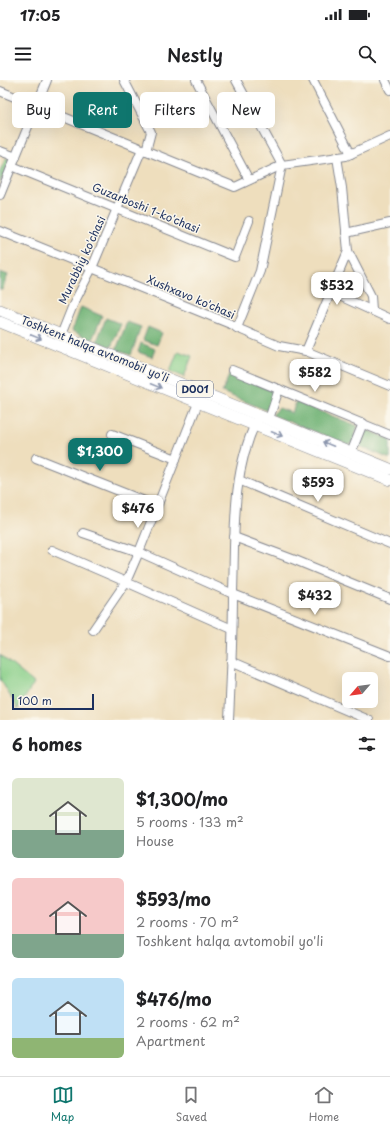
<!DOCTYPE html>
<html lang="en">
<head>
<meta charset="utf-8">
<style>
	:root { --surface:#fff; --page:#f2f2f2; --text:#202124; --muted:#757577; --line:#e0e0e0; --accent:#0f766e }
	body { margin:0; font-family:"Playpen Sans",sans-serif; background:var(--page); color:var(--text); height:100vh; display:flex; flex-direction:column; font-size:15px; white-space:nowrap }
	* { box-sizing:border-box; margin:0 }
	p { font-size:13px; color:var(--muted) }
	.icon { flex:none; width:22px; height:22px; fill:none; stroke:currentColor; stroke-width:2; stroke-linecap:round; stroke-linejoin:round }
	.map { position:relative; height:640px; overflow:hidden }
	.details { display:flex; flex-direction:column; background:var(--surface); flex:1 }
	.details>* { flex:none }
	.banner { position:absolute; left:12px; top:12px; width:366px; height:36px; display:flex; gap:8px }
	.needle { width:26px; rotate:242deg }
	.buttons { position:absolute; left:342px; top:592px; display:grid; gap:8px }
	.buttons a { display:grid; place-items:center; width:36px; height:36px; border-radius:6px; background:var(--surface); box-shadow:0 4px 16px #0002; font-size:20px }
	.scale { position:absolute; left:12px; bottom:10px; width:82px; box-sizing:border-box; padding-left:4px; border:2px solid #1b2f5e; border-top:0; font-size:11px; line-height:14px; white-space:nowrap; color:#1b2f5e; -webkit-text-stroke:3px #fbf7ec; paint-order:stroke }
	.price { position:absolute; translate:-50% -34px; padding:0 9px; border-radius:8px; background:#fff; color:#222; font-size:13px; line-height:26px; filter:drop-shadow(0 1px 2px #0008) }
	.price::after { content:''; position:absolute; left:50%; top:24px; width:12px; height:9px; margin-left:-6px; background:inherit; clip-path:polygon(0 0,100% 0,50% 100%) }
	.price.on { background:var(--accent); color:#fff }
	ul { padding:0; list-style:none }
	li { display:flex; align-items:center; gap:12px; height:100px; padding:0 12px }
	li span { display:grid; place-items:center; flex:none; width:112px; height:80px; border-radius:6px; color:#555 }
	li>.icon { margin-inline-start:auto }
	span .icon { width:48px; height:48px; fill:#fffc; stroke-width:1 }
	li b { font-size:17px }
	h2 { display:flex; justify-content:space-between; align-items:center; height:48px; padding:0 12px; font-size:17px }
	.chip { padding:0 14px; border-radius:6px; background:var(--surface); box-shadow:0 4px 16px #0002; font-size:14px; line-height:36px }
	.chip.on { background:var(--accent); color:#fff }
	.status { display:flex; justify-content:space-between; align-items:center; height:28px; padding:0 20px; background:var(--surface); direction:ltr }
	.status svg { height:11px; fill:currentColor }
	header { display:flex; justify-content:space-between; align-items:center; height:52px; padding:0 12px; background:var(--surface); font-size:18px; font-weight:600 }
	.menu { display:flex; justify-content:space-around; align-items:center; height:56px; border-top:1px solid var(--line); background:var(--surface); font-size:11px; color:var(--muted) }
	.menu a { display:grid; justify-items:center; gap:2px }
	.menu .on { color:var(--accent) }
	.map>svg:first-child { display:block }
	.green { fill:#8acf89; stroke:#527f74 }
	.forest { fill:#6fb275; stroke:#45706a }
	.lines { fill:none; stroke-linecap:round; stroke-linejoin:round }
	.minor-casing { stroke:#84868e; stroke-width:10 }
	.highway-casing { stroke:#84868e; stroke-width:12 }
	.minor { stroke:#fff; stroke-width:8 }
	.highway { stroke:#fff; stroke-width:11 }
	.oneway { stroke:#8d97ae }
	.labels { text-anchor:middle; stroke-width:3; stroke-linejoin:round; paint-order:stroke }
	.shield { fill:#fbf7ec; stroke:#5e6b89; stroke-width:1 }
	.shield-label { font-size:10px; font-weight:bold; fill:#1b2f5e }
	.street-label { font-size:11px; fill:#1b2f5e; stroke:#fbf7ec }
</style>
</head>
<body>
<div class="status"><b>17:05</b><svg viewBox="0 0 49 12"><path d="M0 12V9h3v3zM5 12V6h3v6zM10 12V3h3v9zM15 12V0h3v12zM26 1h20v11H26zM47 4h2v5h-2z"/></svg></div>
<header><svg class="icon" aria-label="menu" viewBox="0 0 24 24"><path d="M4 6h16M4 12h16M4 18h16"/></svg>Nestly<svg class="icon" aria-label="search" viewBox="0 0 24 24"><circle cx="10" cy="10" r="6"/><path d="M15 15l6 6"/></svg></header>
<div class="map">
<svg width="390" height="640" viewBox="0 0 390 640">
	<rect width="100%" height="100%" fill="#fbf7ec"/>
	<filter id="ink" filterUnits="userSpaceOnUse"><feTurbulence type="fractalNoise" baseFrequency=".025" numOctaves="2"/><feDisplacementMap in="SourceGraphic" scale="8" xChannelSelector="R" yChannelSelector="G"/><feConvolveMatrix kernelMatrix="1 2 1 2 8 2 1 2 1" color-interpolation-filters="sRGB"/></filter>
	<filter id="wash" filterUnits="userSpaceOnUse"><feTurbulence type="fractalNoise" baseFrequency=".012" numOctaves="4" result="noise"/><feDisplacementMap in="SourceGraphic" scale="16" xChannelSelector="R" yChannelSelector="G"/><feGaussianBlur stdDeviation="0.9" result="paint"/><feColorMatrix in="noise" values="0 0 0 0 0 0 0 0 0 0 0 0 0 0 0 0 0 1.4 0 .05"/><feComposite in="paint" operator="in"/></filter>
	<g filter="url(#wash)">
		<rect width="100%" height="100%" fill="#eedebd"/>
		<g class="green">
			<path d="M6 78 10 80 0 103V91Z"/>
			<path d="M178 271 192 276 184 297 170 291Z"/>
			<path d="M0 575 34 603 18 629 0 599Z"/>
		</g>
		<g class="forest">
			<path d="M0 192 8 195 2 210H0Z"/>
			<path d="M81 227 102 236 92 260 72 251Z"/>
			<path d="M106 238 121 244 111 267 97 261Z"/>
			<path d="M127 242 141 247 131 275 116 270Z"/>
			<path d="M148 247 162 253 157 265 143 260Z"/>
			<path d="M141 263 155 269 152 277 138 272Z"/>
			<path d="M230 293 276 312 268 331 222 312Z"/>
			<path d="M296 322 358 346 353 362 349 365 272 335 279 328 292 333Z"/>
			<path d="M364 349 390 359V379L357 365Z"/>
		</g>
	</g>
	<g filter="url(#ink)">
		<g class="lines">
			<defs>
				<g id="minor">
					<path d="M124 0 151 52 146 71"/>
					<path d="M196 0 249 100"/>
					<path d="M236 0 282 85"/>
					<path d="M313 0 351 74"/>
					<path d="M385 0 390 10"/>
					<path d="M0 11 235 107 282 85 346 76 390 56"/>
					<path d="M0 71 16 77"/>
					<path d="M337 77 342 108 348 171 371 216 372 230"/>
					<path d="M12 86 235 177 249 141"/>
					<path d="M0 115 47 0"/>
					<path d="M0 151 233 245 237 248 260 191 282 85"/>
					<path d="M346 153 390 143"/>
					<path d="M331 212 390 239"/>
					<path d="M237 248 279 266 306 271 390 306"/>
					<path d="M61 255 73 225 92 188 142 69"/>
					<path d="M306 271 348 171"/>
					<path d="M232 290 390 355"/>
					<path d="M198 323 139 472 233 514 390 576"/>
					<path d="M269 339 279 309"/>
					<path d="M112 354 176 379"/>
					<path d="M351 373 363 343"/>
					<path d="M36 378 157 426"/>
					<path d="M239 400 390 464"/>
					<path d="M83 453 139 472 126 502 232 549"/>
					<path d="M234 457 295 480 390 519"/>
					<path d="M52 470 126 502 93 550"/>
					<path d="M231 581 369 640"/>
					<path d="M229 640C231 597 233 555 233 512 235 456 231 394 256 342"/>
				</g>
				<g id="highway">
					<path d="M0 230 390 389"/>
					<path d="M0 242 390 400"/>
				</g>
			</defs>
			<use href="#minor" class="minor-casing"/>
			<use href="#highway" class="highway-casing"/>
			<use href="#minor" class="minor"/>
			<use href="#highway" class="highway"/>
		</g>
		<defs><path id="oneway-shaft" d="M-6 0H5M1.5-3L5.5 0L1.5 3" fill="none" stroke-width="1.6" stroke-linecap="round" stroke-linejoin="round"/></defs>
		<g class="oneway">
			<use href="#oneway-shaft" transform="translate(36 257) rotate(22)"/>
			<use href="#oneway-shaft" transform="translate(156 306) rotate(22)"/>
			<use href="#oneway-shaft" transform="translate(277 354) rotate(22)"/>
			<use href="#oneway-shaft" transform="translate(328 364) rotate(-158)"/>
		</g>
	</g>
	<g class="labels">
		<rect class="shield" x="177" y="301" width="36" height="16" rx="3"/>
		<g class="shield-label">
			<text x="195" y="313">D001</text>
		</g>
		<g class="street-label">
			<text transform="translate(146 128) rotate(22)" y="4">Guzarboshi 1-ko'chasi</text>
			<text transform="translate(82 180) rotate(-65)" y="4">Murabbiy ko'chasi</text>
			<text transform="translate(191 217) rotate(23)" y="4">Xushxavo ko'chasi</text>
			<text transform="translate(95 269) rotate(22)" y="4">Toshkent halqa avtomobil yo'li</text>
		</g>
	</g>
</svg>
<div class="buttons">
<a><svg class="needle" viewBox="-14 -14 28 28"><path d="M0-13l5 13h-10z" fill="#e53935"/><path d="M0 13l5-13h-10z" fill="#757577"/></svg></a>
</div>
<div class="scale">100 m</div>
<b class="price" style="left:337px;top:226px">$532</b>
<b class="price" style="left:315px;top:313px">$582</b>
<b class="price on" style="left:100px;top:392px">$1,300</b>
<b class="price" style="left:318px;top:423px">$593</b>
<b class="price" style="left:138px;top:449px">$476</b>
<b class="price" style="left:315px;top:536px">$432</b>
<div class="banner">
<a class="chip">Buy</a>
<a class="chip on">Rent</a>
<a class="chip">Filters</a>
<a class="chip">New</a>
</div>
</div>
<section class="details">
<h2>6 homes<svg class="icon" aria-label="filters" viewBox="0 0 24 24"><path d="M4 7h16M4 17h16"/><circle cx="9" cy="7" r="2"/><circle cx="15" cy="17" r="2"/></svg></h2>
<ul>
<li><span style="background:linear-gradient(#dfe7d0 65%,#7fa58c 0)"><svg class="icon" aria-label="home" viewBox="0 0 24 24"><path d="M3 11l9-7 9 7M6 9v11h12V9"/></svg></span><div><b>$1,300/mo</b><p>5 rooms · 133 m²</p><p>House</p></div></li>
<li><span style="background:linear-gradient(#f6c9c9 70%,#7fa58c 0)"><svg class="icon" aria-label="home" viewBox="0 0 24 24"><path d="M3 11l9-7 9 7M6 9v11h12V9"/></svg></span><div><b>$593/mo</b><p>2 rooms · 70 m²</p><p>Toshkent halqa avtomobil yo'li</p></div></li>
<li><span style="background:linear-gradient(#bfe0f5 75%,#8fb573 0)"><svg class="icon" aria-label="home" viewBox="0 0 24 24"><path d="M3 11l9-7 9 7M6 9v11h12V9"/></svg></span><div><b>$476/mo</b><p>2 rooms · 62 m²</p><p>Apartment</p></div></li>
</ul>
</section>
<nav class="menu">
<a class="on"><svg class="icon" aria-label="map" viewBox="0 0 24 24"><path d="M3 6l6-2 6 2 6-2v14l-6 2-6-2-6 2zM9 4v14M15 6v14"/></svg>Map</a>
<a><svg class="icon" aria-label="saved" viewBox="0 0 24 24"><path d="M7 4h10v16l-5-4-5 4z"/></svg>Saved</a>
<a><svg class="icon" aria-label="home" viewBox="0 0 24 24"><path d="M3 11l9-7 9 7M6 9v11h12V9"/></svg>Home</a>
</nav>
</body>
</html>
